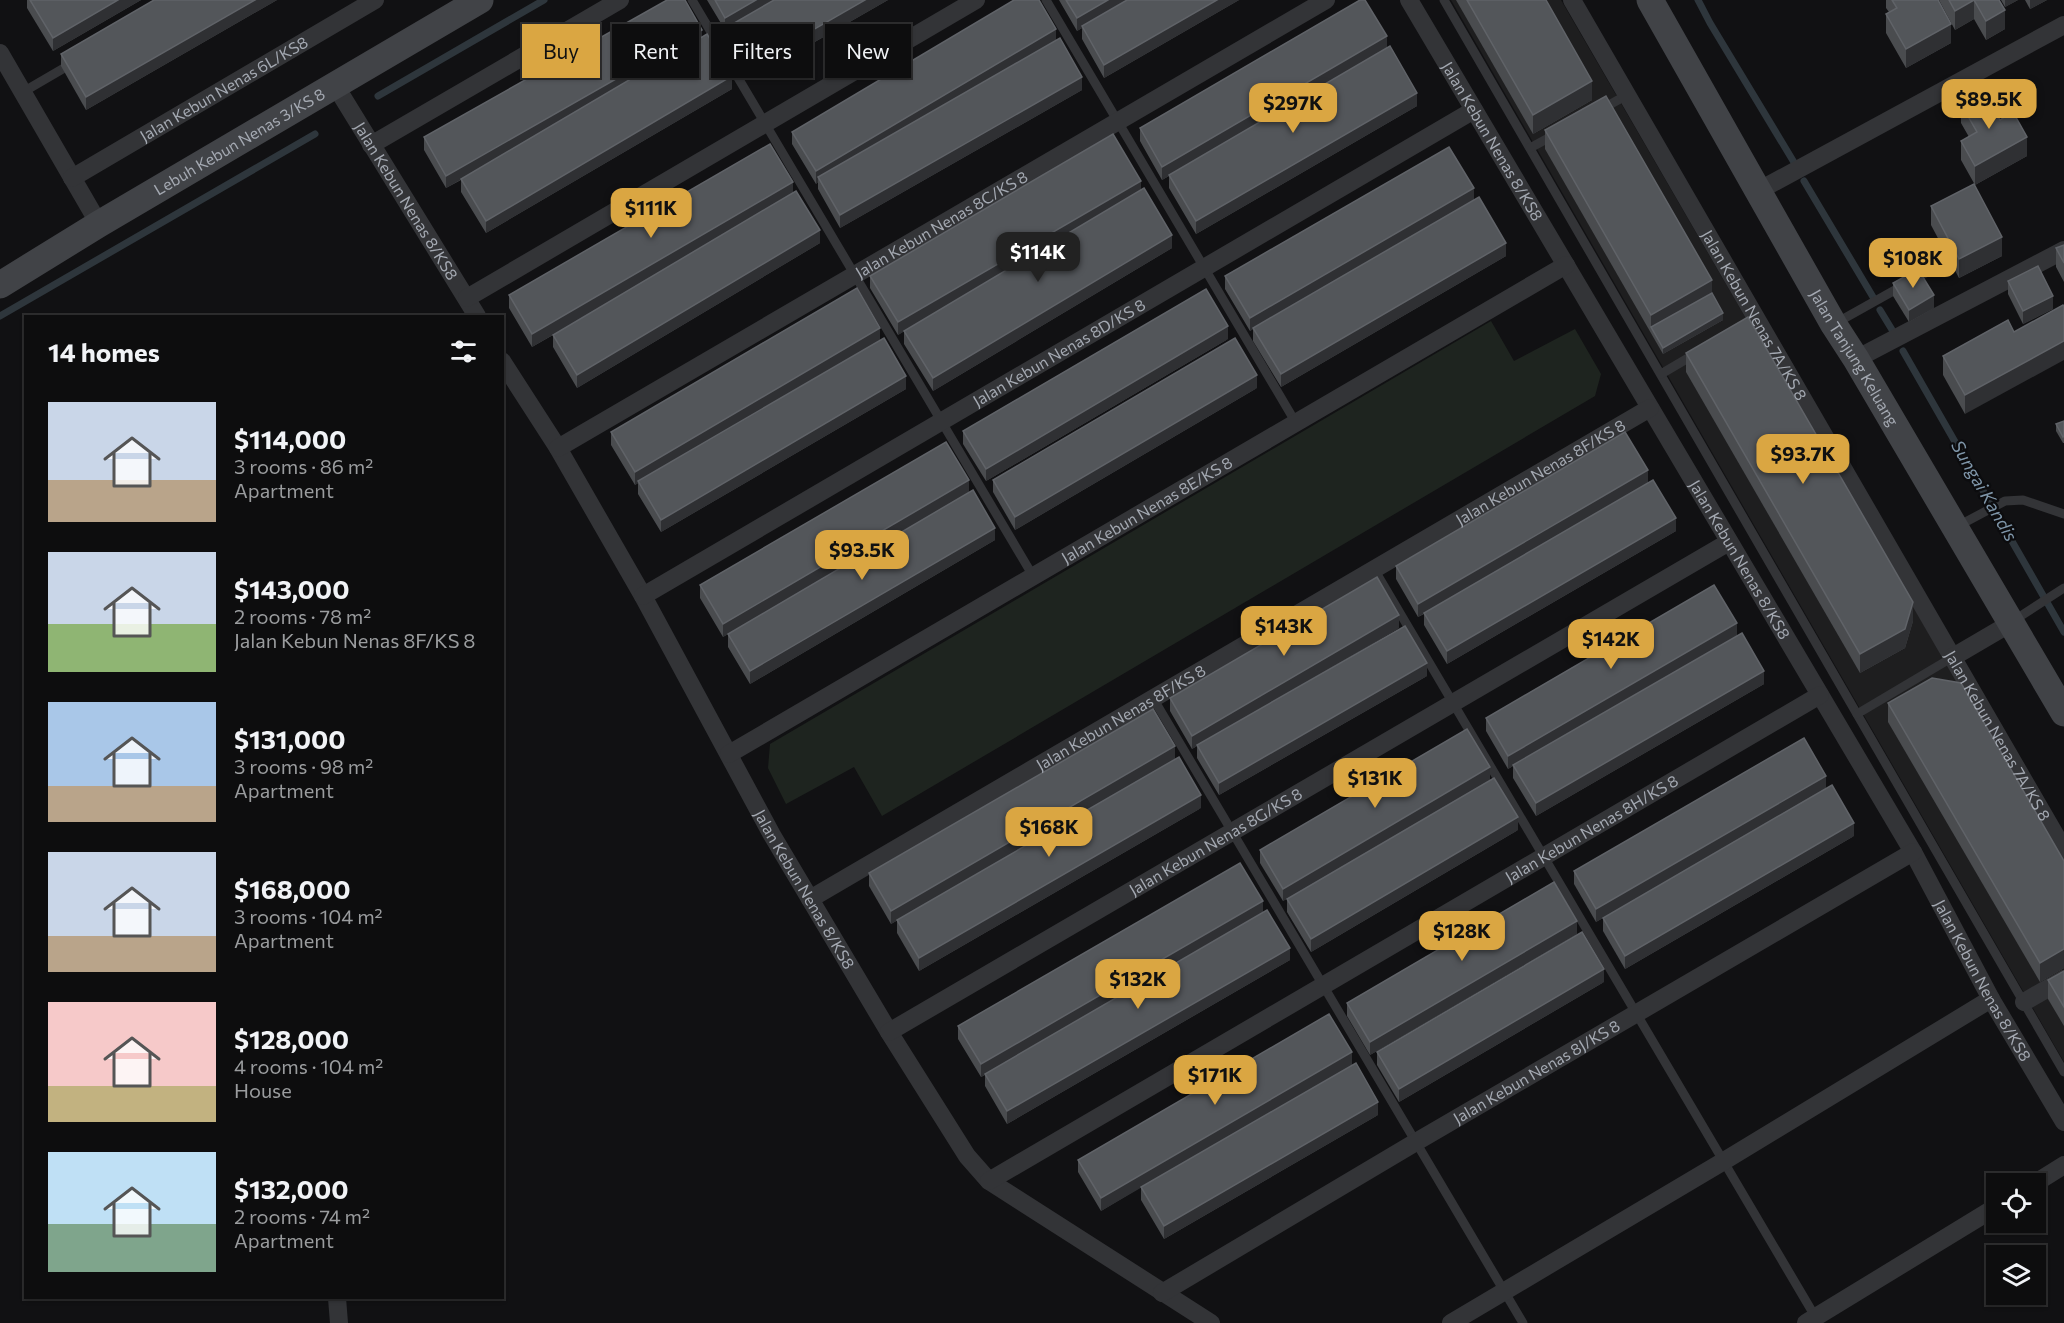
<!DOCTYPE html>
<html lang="en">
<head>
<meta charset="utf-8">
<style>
	:root { --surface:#0d0d0e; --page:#161617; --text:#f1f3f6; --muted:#9a9c9e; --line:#2d2d2e; --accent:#daa642 }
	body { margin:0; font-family:Commissioner,sans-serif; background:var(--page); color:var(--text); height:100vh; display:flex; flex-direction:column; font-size:22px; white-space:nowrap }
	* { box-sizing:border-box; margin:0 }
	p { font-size:20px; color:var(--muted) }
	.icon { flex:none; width:33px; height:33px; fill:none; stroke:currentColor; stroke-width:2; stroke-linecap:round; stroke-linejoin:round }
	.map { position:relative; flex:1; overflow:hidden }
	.drawer { position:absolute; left:24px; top:315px; width:480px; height:984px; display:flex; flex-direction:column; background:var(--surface); border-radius:0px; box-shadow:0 2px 4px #0004,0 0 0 2px var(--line) }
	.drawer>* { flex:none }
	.top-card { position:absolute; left:522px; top:24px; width:570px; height:54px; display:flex; gap:12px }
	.tools { position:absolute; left:1986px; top:1173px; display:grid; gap:12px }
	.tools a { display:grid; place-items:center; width:60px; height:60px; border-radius:0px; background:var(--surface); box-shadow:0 2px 4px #0004,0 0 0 2px var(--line); font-size:30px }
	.price { position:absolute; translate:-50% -51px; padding:0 14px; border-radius:12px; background:var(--accent); color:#111; font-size:20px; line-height:39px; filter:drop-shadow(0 2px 3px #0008) }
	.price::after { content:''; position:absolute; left:50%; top:36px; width:18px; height:14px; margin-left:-9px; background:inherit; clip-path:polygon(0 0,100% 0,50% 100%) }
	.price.active { background:#222; color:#fff }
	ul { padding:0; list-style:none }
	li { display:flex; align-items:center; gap:18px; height:150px; padding:0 24px }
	li span { display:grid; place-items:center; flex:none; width:168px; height:120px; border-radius:0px; color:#555 }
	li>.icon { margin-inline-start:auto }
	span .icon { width:72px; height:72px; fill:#fffc; stroke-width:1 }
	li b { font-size:26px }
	h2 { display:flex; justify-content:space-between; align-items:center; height:72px; padding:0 24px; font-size:26px }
	.tag { padding:0 21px; border-radius:0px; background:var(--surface); box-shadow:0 2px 4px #0004,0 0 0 2px var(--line); font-size:21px; line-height:54px }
	.tag.active { background:var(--accent); color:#111 }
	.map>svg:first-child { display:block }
	.built { fill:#1e1e1f }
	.green { fill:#1e241f }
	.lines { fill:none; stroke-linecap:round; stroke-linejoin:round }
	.stream { stroke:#2e363c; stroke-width:7 }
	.lane { stroke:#333437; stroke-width:9 }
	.street { stroke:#333437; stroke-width:18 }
	.secondary { stroke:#414347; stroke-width:27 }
	.wall { fill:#4a4c4f }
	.shaded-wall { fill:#2f3033 }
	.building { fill:#53565a; stroke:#606368; stroke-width:1.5 }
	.labels { text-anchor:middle; stroke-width:4.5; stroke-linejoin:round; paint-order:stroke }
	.street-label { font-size:16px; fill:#a4a9b2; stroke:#0c0c0e }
	.water-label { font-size:18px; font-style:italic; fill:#7f96a9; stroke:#0c0c0e }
</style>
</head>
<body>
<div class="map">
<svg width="2064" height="1323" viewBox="0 0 2064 1323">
	<rect width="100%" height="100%" fill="#111113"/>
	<path class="built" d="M1451 0H1561L2064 866V1062Z"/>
	<path class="green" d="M1491 321 1514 361 1575 329 1601 374 1595 396 882 816 854 767 786 804 768 768 770 744Z"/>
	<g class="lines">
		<g class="stream">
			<path d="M1698 0 1710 23 1795 164"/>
			<path d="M378 96 544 0"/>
			<path d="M1804 181 1873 297"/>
			<path d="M1880 310 1894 333"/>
			<path d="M0 316 315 134"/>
			<path d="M1903 351 2064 632"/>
		</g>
		<g class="lane">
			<path d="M692 0 1033 576"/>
			<path d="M1046 0 1296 423"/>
			<path d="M1444 0 2064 1072"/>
			<path d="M23 92 71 64"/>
			<path d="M1600 110 1627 95"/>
			<path d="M1530 148 1554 135"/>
			<path d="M1836 323 1929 271"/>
			<path d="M1661 374 1695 354"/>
			<path d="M1958 526 2005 501 2023 500 2064 514"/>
			<path d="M1374 569 1816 1318"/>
			<path d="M2013 621 2064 588"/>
			<path d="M1153 698 1523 1323"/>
			<path d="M1857 714 1953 657"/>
		</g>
		<g class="street">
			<path id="s1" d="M1409 0 1913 852 1991 999 2064 1122"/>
			<path id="s2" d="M1572 0 2064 850"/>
			<path d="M0 53 99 224"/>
			<path id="s3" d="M335 85 477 316"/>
			<path d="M371 145 620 0"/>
			<path id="s4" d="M72 178 375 0"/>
			<path d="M1758 191 2064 25"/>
			<path d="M467 298 976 0"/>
			<path d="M1856 359 2064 250"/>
			<path id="s5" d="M502 361 558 448 643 596 772 835 810 899 889 1032 967 1156 989 1181 1211 1323"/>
			<path id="s6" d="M558 448 1326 0"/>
			<path id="s7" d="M643 596 1474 110"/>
			<path d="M1953 657 2011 623"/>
			<path id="s8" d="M729 754 1566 265"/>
			<path id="s9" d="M810 899 1650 408"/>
			<path d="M2024 1002 2064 979"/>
			<path id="s10" d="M889 1032 1729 542"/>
			<path id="s11" d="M989 1181 1820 695"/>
			<path d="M2034 1184 2064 1165"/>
			<path id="s12" d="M1162 1293 1416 1142 1913 852"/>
			<path d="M337 1298 339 1323"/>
			<path d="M1451 1323 1724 1161 1991 999"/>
			<path d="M1806 1323 1996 1207"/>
		</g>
		<g class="secondary">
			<path id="s13" d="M1650 0 1834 325 1856 359 2064 713"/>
			<path id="s14" d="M0 285 99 224 480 0"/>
		</g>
	</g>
	<g class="wall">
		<path d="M27 0H141L53 51 27 8Z"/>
		<path d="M154 0H277L86 110 61 66V54Z"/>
		<path d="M707 0H888L752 78 729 38V28L725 30Z"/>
		<path d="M1059 0H1239L1104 78 1082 39V28L1077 31Z"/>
		<path d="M1456 0H1546L1592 100 1533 134Z"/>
		<path d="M1886 0H1938L1951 43 1906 68 1886 33V14L1889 12 1886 8Z"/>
		<path d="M1939 0H1999L2005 29 1986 40 1974 19 1955 30Z"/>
		<path d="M2001 0H2018L2005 7Z"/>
		<path d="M2025 0H2047L2030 9Z"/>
		<path d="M702 37 732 89 486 233 461 192V180L446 188 424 150V137Z"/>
		<path d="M1056 40 1082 90 840 228 818 189V182L816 184 792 144V132Z"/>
		<path d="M1387 48 1417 106 1196 234 1169 188V176L1162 180 1140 141V128Z"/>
		<path d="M1961 104 2000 120 2027 156 1975 185 1961 160V141L1969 137 1961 123Z"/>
		<path d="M1545 130 1712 293 1723 320 1663 354 1545 149Z"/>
		<path d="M1141 189 1172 248 933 391 904 344V331L898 335 870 288V276Z"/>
		<path d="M793 192 820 243 577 388 553 347V335L532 347 509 308V295Z"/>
		<path d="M1474 200 1506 256 1281 387 1253 341V329L1250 331 1225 289V276Z"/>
		<path d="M1931 206 2002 256 1959 278 1931 225Z"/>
		<path d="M2064 245V282L2056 267V248Z"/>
		<path d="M2008 281 2053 309 2023 324 2008 294Z"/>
		<path d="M1893 283 1934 308 1909 322 1893 296Z"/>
		<path d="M2008 320 1965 414 1943 375V356Z"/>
		<path d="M1228 339 986 481 963 444V431Z"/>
		<path d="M880 340 906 389 661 532 638 494V483L635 485 611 445V432Z"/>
		<path d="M1686 353 1913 621 1905 648 1860 673 1686 372Z"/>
		<path d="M1257 388 1015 530 993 492V480Z"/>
		<path d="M2064 421V443H2063L2056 431V424Z"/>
		<path d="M1648 483 1676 531 1447 664 1424 625V614L1418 617 1396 579V566Z"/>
		<path d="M969 493 995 540 750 684 728 647V634L772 608 723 637 700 598V585Z"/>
		<path d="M1399 628 1251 714 1427 676 1219 795 1197 758V746L1192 749 1170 711V698Z"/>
		<path d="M1737 636 1764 684 1536 816 1513 778V766L1508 769 1486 731V718Z"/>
		<path d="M1888 703 2064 861V968L2040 982 1888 722Z"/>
		<path d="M1175 759 891 924 869 886V873Z"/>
		<path d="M1490 780 1283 901 1260 863V850Z"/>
		<path d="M1826 788 1596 922 1574 884V871Z"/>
		<path d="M1201 808 919 971 897 933V920Z"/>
		<path d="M1518 830 1311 952 1287 912V899Z"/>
		<path d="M1854 836 1625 969 1603 931V918Z"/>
		<path d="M1263 913 1290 960 1007 1124 985 1086V1075L981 1077 958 1039V1026Z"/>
		<path d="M1577 934 1370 1055 1347 1016V1003Z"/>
		<path d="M2064 971V1026L2048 999V980Z"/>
		<path d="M1604 982 1399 1102 1377 1065V1052Z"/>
		<path d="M1352 1065 1191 1158 1378 1115 1164 1239 1141 1200V1187L1101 1211 1078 1172V1160Z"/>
	</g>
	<g class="shaded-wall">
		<path d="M118 0H141L53 51V38Z"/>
		<path d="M255 0H277L86 110V97Z"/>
		<path d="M756 0H778L729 26V28L725 30V18Z"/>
		<path d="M865 0H888L752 78V65Z"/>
		<path d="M1108 0H1130L1082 26V28L1077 31V18Z"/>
		<path d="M1217 0H1239L1104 78V65Z"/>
		<path d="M1974 0V19L1955 30V11Z"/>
		<path d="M2005 0H2018L2005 7Z"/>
		<path d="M2030 0H2047L2030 9Z"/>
		<path d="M2005 10V29L1986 40V21Z"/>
		<path d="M1951 24V43L1906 68V49Z"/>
		<path d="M1056 29V41L818 177V182L816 184V171Z"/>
		<path d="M702 30V43L446 188V176Z"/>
		<path d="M1387 36V49L1162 180V167Z"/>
		<path d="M732 76V89L486 233V221Z"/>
		<path d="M1082 77V90L840 228V215Z"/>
		<path d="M1592 81V100L1533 134V115Z"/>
		<path d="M1417 93V106L1196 234V221Z"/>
		<path d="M2027 137V156L1975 185V166Z"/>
		<path d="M1141 181V193L898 335V322Z"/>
		<path d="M793 182V195L532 347V334Z"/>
		<path d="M1474 188V201L1250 331V318Z"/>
		<path d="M820 230V243L577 388V375Z"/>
		<path d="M1172 235V248L933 391V378Z"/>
		<path d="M2002 237V256L1959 278V259Z"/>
		<path d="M1506 243V256L1281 387V374Z"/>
		<path d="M1712 280V299L1651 327V315Z"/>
		<path d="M1934 295V308L1909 322V310Z"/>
		<path d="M2053 296V309L2023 324V311Z"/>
		<path d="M1723 313V320L1663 354V348Z"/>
		<path d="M1228 326V339L986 481V469Z"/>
		<path d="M880 328V340L635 485V472Z"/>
		<path d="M2064 341V360L1965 414V395Z"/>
		<path d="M1257 375V388L1015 530V517Z"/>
		<path d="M906 376V389L661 532V520Z"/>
		<path d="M1648 470V483L1418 617V604Z"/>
		<path d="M969 480V493L723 637V624Z"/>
		<path d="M1676 518V531L1447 664V651Z"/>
		<path d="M995 528V540L750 684V671Z"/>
		<path d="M1913 602V621L1905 648 1860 673V654Z"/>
		<path d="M1399 615V628L1192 749V736Z"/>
		<path d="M1737 623V636L1508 769V756Z"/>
		<path d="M1427 663V676L1219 795V783Z"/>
		<path d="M1764 671V684L1536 816V803Z"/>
		<path d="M1175 746V759L891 924V911Z"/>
		<path d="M1490 767V780L1283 901V889Z"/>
		<path d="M1826 776V788L1596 922V909Z"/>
		<path d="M1201 795V808L919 971V958Z"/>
		<path d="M1518 817V830L1311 952V939Z"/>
		<path d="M1854 823V836L1625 969V956Z"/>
		<path d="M1263 901V914L981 1077V1064Z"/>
		<path d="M1577 921V934L1370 1055V1042Z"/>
		<path d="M1290 948V960L1007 1124V1111Z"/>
		<path d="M2064 949V968L2040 982V963Z"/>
		<path d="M1604 969V982L1399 1102V1089Z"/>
		<path d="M1352 1052V1065L1101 1211V1198Z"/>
		<path d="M1378 1102V1115L1164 1239V1226Z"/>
	</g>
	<g class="building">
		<path d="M30 0H118L53 38Z"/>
		<path d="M154 0H255L86 97 61 54Z"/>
		<path d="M667 0H685L702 30 446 176 424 137Z"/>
		<path d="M715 0H756L725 18Z"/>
		<path d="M774 0H865L752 65 729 26Z"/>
		<path d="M1014 0H1039L1056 29 816 171 792 132Z"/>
		<path d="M1066 0H1108L1077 18Z"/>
		<path d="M1127 0H1217L1104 65 1082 26Z"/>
		<path d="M1360 0H1365L1387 36 1162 167 1140 128Z"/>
		<path d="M1467 0H1546L1592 81 1533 115Z"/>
		<path d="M1892 0H1938L1951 24 1906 49 1886 14 1897 8Z"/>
		<path d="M1949 0H1999L2005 10 1986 21 1974 0 1955 11Z"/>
		<path d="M707 34 732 76 486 221 461 179Z"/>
		<path d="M1060 38 1082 77 840 215 818 177Z"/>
		<path d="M1390 46 1417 93 1196 221 1169 175Z"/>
		<path d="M1984 91 2000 120 2013 112 2027 137 1975 166 1961 141 1977 132 1961 104Z"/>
		<path d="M1606 96 1712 280 1651 315 1545 130Z"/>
		<path d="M1113 134 1141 181 898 322 870 276Z"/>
		<path d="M770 144 793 182 532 334 509 295Z"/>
		<path d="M1449 147 1474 188 1250 318 1225 276Z"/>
		<path d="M1974 184 2002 237 1959 259 1931 206Z"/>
		<path d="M1144 188 1172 235 933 378 904 331Z"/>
		<path d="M796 191 820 230 577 375 553 335Z"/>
		<path d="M1479 197 1506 243 1281 374 1253 328Z"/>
		<path d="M2064 245V263L2056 248Z"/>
		<path d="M2038 266 2053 296 2023 311 2008 281Z"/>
		<path d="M1918 269 1934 295 1909 310 1893 283Z"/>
		<path d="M857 288 880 328 635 472 611 432Z"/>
		<path d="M1206 289 1228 326 986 469 963 431Z"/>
		<path d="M1712 293 1723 313 1663 348 1651 327Z"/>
		<path d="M2063 305 2064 307V341L1965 395 1943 356 2008 320 2014 332Z"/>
		<path d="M1748 317 1913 602 1905 629 1860 654 1686 353Z"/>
		<path d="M884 338 906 376 661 520 638 481Z"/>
		<path d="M1235 338 1257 375 1015 517 993 480Z"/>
		<path d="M2064 421V436L2063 437 2056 424Z"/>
		<path d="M1625 432 1648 470 1418 604 1396 566Z"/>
		<path d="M946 442 969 480 723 624 700 585Z"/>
		<path d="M1653 480 1676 518 1447 651 1424 613Z"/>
		<path d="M973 490 995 528 750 671 728 634Z"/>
		<path d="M1377 577 1399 615 1192 736 1170 698Z"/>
		<path d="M1714 585 1737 623 1508 756 1486 718Z"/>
		<path d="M1405 626 1427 663 1219 783 1197 745Z"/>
		<path d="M1742 633 1764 671 1536 803 1513 765Z"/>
		<path d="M1932 678 1961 683 2064 861V949L2040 963 1888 703Z"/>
		<path d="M1153 709 1175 746 891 911 869 873Z"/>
		<path d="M1467 729 1490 767 1283 889 1260 850Z"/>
		<path d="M1804 738 1826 776 1596 909 1574 871Z"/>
		<path d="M1179 757 1201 795 919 958 897 920Z"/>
		<path d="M1494 778 1518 817 1311 939 1287 899Z"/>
		<path d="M1832 785 1854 823 1625 956 1603 918Z"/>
		<path d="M1240 863 1263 901 981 1064 958 1026Z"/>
		<path d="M1554 882 1577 921 1370 1042 1347 1003Z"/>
		<path d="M1267 910 1290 948 1007 1111 985 1074Z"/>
		<path d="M1582 932 1604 969 1399 1089 1377 1052Z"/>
		<path d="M2064 971V1007L2048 980Z"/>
		<path d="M1329 1014 1352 1052 1101 1198 1078 1160Z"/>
		<path d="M1356 1063 1378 1102 1164 1226 1141 1187Z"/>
	</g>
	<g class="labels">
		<g class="street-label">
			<text dy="6" stroke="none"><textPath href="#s4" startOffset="176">Jalan Kebun Nenas 6L/KS8</textPath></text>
			<text dy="6" stroke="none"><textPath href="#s14" startOffset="279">Lebuh Kebun Nenas 3/KS 8</textPath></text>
			<text dy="6" stroke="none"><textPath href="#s1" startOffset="164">Jalan Kebun Nenas 8/KS8</textPath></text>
			<text dy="6" stroke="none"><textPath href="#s3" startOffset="136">Jalan Kebun Nenas 8/KS8</textPath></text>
			<text dy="6" stroke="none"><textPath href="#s6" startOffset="444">Jalan Kebun Nenas 8C/KS 8</textPath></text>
			<text dy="6" stroke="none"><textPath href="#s2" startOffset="364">Jalan Kebun Nenas 7A/KS 8</textPath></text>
			<text dy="6" stroke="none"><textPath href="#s7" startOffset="482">Jalan Kebun Nenas 8D/KS 8</textPath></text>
			<text dy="6" stroke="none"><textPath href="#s13" startOffset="412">Jalan Tanjung Keluang</textPath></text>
			<text dy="6" stroke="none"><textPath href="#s9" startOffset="846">Jalan Kebun Nenas 8F/KS 8</textPath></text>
			<text dy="6" stroke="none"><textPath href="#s8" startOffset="484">Jalan Kebun Nenas 8E/KS 8</textPath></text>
			<text dy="6" stroke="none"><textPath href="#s1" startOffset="650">Jalan Kebun Nenas 8/KS8</textPath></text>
			<text dy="6" stroke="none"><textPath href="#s9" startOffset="360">Jalan Kebun Nenas 8F/KS 8</textPath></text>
			<text dy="6" stroke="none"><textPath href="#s2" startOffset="850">Jalan Kebun Nenas 7A/KS 8</textPath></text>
			<text dy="6" stroke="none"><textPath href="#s11" startOffset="698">Jalan Kebun Nenas 8H/KS 8</textPath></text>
			<text dy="6" stroke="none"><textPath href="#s10" startOffset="378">Jalan Kebun Nenas 8G/KS 8</textPath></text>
			<text dy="6" stroke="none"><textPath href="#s5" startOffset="609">Jalan Kebun Nenas 8/KS8</textPath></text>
			<text dy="6" stroke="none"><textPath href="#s1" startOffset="1136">Jalan Kebun Nenas 8/KS8</textPath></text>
			<text dy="6" stroke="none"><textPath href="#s12" startOffset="435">Jalan Kebun Nenas 8J/KS 8</textPath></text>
		</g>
		<g class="water-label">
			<text transform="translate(1984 491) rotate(60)" y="6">Sungai Kandis</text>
		</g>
	</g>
</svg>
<div class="tools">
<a><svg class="icon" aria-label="locate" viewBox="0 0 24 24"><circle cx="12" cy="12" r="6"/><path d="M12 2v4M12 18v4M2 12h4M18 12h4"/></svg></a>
<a><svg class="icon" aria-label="layers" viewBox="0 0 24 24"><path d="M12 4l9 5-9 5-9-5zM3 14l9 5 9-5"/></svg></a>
</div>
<b class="price" style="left:1989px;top:130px">$89.5K</b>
<b class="price" style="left:1293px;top:134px">$297K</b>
<b class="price" style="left:651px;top:239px">$111K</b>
<b class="price active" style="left:1038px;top:283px">$114K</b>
<b class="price" style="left:1913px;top:289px">$108K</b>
<b class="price" style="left:1803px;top:485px">$93.7K</b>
<b class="price" style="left:862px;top:581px">$93.5K</b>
<b class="price" style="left:1284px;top:657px">$143K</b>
<b class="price" style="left:1611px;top:670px">$142K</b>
<b class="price" style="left:1375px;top:809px">$131K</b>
<b class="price" style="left:1049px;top:858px">$168K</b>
<b class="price" style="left:1462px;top:962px">$128K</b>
<b class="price" style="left:1138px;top:1010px">$132K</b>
<b class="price" style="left:1215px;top:1106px">$171K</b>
<div class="top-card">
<a class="tag active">Buy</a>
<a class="tag">Rent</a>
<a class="tag">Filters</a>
<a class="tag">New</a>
</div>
<section class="drawer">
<h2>14 homes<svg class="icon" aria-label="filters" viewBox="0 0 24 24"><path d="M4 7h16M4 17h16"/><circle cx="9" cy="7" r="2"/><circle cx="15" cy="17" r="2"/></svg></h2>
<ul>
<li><span style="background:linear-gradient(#c9d6e8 65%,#b9a48a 0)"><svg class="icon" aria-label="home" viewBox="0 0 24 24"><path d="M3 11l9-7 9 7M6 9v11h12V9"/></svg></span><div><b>$114,000</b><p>3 rooms · 86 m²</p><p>Apartment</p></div></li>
<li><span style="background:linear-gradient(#c9d6e8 60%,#8fb573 0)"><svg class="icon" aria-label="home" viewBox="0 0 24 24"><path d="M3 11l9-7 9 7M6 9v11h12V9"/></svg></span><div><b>$143,000</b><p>2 rooms · 78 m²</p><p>Jalan Kebun Nenas 8F/KS 8</p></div></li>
<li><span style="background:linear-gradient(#a9c7e8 70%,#b9a48a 0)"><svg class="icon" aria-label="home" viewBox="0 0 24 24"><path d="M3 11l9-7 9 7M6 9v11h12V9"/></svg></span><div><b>$131,000</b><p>3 rooms · 98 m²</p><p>Apartment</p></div></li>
<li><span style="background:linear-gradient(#c9d6e8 70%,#b9a48a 0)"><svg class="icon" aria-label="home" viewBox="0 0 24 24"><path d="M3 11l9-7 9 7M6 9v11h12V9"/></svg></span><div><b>$168,000</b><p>3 rooms · 104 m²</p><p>Apartment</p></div></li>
<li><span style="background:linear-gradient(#f6c9c9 70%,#c2b280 0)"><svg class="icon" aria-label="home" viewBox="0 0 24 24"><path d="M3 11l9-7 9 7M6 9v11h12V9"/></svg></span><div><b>$128,000</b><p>4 rooms · 104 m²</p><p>House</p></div></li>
<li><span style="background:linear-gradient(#bfe0f5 60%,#7fa58c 0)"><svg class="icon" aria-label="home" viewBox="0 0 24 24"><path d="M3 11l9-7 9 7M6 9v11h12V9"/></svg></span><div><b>$132,000</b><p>2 rooms · 74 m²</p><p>Apartment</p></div></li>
</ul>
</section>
</div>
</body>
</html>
